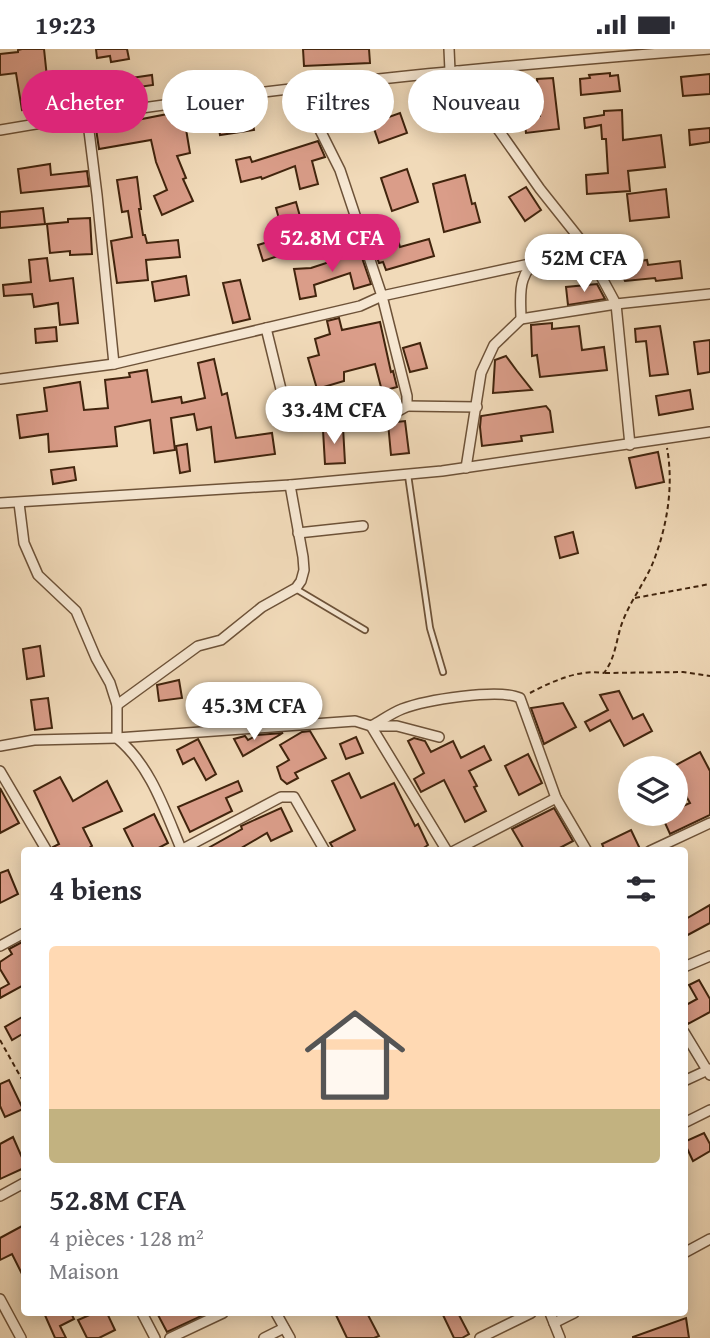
<!DOCTYPE html>
<html lang="fr">
<head>
<meta charset="utf-8">
<style>
	:root { --surface:#fff; --page:#f7f7f7; --text:#2b2b33; --muted:#7c7c81; --line:#e1e1e2; --accent:#db2777 }
	body { margin:0; font-family:"Gentium Book Plus",serif; background:var(--page); color:var(--text); height:100vh; display:flex; flex-direction:column; font-size:26px; white-space:nowrap }
	* { box-sizing:border-box; margin:0 }
	p { font-size:23px; color:var(--muted) }
	.icon { flex:none; width:38px; height:38px; fill:none; stroke:currentColor; stroke-width:2; stroke-linecap:round; stroke-linejoin:round }
	.map { position:relative; flex:1; overflow:hidden }
	.drawer { position:absolute; left:21px; top:798px; width:667px; height:469px; display:flex; flex-direction:column; background:var(--surface); border-radius:7px; box-shadow:0 4px 18px #0003 }
	.drawer>* { flex:none }
	.guide { position:absolute; left:21px; top:21px; width:668px; height:63px; display:flex; gap:14px }
	.buttons { position:absolute; left:618px; top:707px; display:grid; gap:14px }
	.buttons a { display:grid; place-items:center; width:70px; height:70px; border-radius:50%; background:var(--surface); box-shadow:0 4px 18px #0003; font-size:35px }
	.price { position:absolute; translate:-50% -60px; padding:0 16px; border-radius:24px; background:#fff; color:#222; font-size:23px; line-height:46px; filter:drop-shadow(0 2px 4px #0008) }
	.price::after { content:''; position:absolute; left:50%; top:42px; width:21px; height:16px; margin-left:-10px; background:inherit; clip-path:polygon(0 0,100% 0,50% 100%) }
	.price.on { background:var(--accent); color:#fff }
	ul { padding:0; list-style:none }
	li { display:grid; align-content:center; gap:14px; height:371px; padding:0 28px }
	li+li { border-top:2px solid var(--line) }
	li span { display:grid; place-items:center; height:217px; border-radius:7px; color:#555 }
	li>.icon { margin-inline-start:auto }
	span .icon { width:126px; height:126px; fill:#fffc; stroke-width:1 }
	li b { font-size:30px }
	h2 { display:flex; justify-content:space-between; align-items:center; height:84px; padding:0 28px; font-size:30px }
	.chip { padding:0 24px; border-radius:32px; background:var(--surface); box-shadow:0 4px 18px #0003; font-size:24px; line-height:63px }
	.chip.on { background:var(--accent); color:#fff }
	.status { display:flex; justify-content:space-between; align-items:center; height:49px; padding:0 35px; background:var(--surface); direction:ltr }
	.status svg { height:19px; fill:currentColor }
	.map>svg:first-child { display:block }
	.building { fill:#da9d89; stroke:#41240d; stroke-width:2 }
	.lines { fill:none; stroke-linecap:round; stroke-linejoin:round }
	.service-casing { stroke:#6d5238; stroke-width:8 }
	.minor-casing { stroke:#6d5238; stroke-width:12 }
	.path { stroke:#41240d; stroke-width:2; stroke-dasharray:5 3.5; stroke-linecap:butt }
	.service { stroke:#f6e7d2; stroke-width:4.5 }
	.minor { stroke:#f6e7d2; stroke-width:9 }
</style>
</head>
<body>
<div class="status"><b>19:23</b><svg viewBox="0 0 49 12"><path d="M0 12V9h3v3zM5 12V6h3v6zM10 12V3h3v9zM15 12V0h3v12zM26 1h20v11H26zM47 4h2v5h-2z"/></svg></div>
<div class="map">
<svg width="710" height="1289" viewBox="0 0 710 1289">
	<rect width="100%" height="100%" fill="#f1dab9"/>
	<filter id="stains"><feTurbulence type="fractalNoise" baseFrequency=".00286" numOctaves="4"/><feColorMatrix values="0 0 0 0 .2 0 0 0 0 .09 0 0 0 0 .02 0 0 0 .5 -.17"/></filter>
	<radialGradient id="worn" r=".72"><stop offset=".6" stop-color="#630" stop-opacity="0"/><stop offset="1" stop-color="#630" stop-opacity=".3"/></radialGradient>
	<g class="building">
		<path d="M22 0H44L50 57 22 61 16 24 0 26V5L18 3V1Z"/>
		<path d="M96 0H127L129 10 111 13 110 7 97 9Z"/>
		<path d="M303 0H369L370 14 304 17Z"/>
		<path d="M610 24V27L618 26 620 42 581 46 580 30 590 29 589 26Z"/>
		<path d="M710 25V45L683 47 681 28Z"/>
		<path d="M152 26 153 36 118 41 117 31Z"/>
		<path d="M553 29 559 80 526 84 524 69 540 67 537 30Z"/>
		<path d="M465 46 480 70 464 78 451 53Z"/>
		<path d="M351 47 352 63 325 65 323 50Z"/>
		<path d="M622 61 623 91 661 86 665 118 628 122 630 142 587 145 586 126 608 124 606 90H602L601 76 585 79 584 69 604 66V62Z"/>
		<path d="M183 62 190 104 177 107 186 129 183 130 193 152 162 166 154 147 167 141 156 113 151 91 99 100 95 73 105 71 106 77Z"/>
		<path d="M251 63 254 81 220 86 217 68Z"/>
		<path d="M400 64 407 84 379 94 372 74Z"/>
		<path d="M710 79V93L690 96 689 81Z"/>
		<path d="M318 92 325 108 312 112 318 135 300 140 295 117 262 130 261 128 241 133 236 111 250 108 252 113Z"/>
		<path d="M50 115 51 126 87 122 89 137 21 144 18 120Z"/>
		<path d="M407 120 418 153 392 162 381 129Z"/>
		<path d="M465 126 472 155 475 154 480 173 444 183 433 135Z"/>
		<path d="M137 128 141 160H139L143 186H145L147 194 178 191 180 208 146 211 148 231 117 234 111 192 132 188 128 162 122 163 117 131Z"/>
		<path d="M526 138 541 161 525 172 509 148Z"/>
		<path d="M666 140 669 168 630 172 627 145Z"/>
		<path d="M296 153 304 182 309 180 314 195 263 212 258 196 284 188 276 159Z"/>
		<path d="M43 159 45 175 0 179V163Z"/>
		<path d="M90 169 92 205 70 206V202L50 204 47 175 68 173V170Z"/>
		<path d="M395 180 400 198 429 190 434 207 386 221 383 213 379 214 373 198 378 197 375 186Z"/>
		<path d="M360 203 371 235 354 240 350 224 314 236 316 247 300 250 294 220 311 219Z"/>
		<path d="M47 209 50 232 73 229 78 274 60 276 58 254 34 258 32 245 4 247 3 236 31 233 29 211Z"/>
		<path d="M632 209 634 213 647 211 648 216 680 212 682 229 656 232 655 229 625 232 616 212Z"/>
		<path d="M186 227 189 246 155 252 152 233Z"/>
		<path d="M240 231 250 270 233 274 223 234Z"/>
		<path d="M597 235 605 250 568 256 566 238Z"/>
		<path d="M339 269 342 281 380 273 391 323 393 322 397 338 382 342 375 315 344 323V332L317 340 308 309 319 306 315 290 330 285 327 272Z"/>
		<path d="M552 274V280L579 277 582 301 604 298 607 321 540 328 537 306 532 307 531 276Z"/>
		<path d="M660 277 668 325 650 327 646 292 636 293 635 280Z"/>
		<path d="M56 278 57 292 36 294 35 280Z"/>
		<path d="M710 291V323L698 325 694 293Z"/>
		<path d="M420 294 427 319 410 323 403 299Z"/>
		<path d="M506 307 517 322 532 341 493 344 495 311Z"/>
		<path d="M214 310 222 346 227 344 236 389 272 384 275 405 215 413 211 378 197 381 194 365 171 369 175 401 154 404 150 371 115 378 117 397 49 403 48 385 20 389 17 366 47 362 44 339 80 333 84 361 108 359 105 331 130 328 129 324 147 321 152 353 181 348 182 354 205 349 198 314Z"/>
		<path d="M690 341 693 360 659 366 656 347Z"/>
		<path d="M546 357 550 362 553 383 521 387 522 392 482 397 480 378 481 367Z"/>
		<path d="M405 372 409 404 391 406 388 374Z"/>
		<path d="M343 378 345 414 325 415 323 381Z"/>
		<path d="M187 395 190 422 180 424 176 397Z"/>
		<path d="M658 403 664 433 636 439 629 409Z"/>
		<path d="M74 418 76 431 53 435 51 421Z"/>
		<path d="M573 483 578 504 560 509 555 488Z"/>
		<path d="M40 597 44 627 27 630 23 600Z"/>
		<path d="M179 631 182 649 159 652 157 636Z"/>
		<path d="M619 642 633 670 643 665 652 682 624 697 610 671 590 682 585 673 608 661 600 646Z"/>
		<path d="M48 649 52 679 35 681 31 651Z"/>
		<path d="M563 654 576 678 544 695 531 659Z"/>
		<path d="M310 682 326 709 295 724 298 729 287 735 281 730 277 718 289 711 280 696 302 683Z"/>
		<path d="M283 684 243 707 234 690 245 687 248 691 257 686Z"/>
		<path d="M356 688 363 704 346 710 340 695Z"/>
		<path d="M414 689 425 692 431 703 453 692 461 709 484 697 491 711 469 722 477 737 474 738 486 762 465 773 444 731 421 743 414 730 424 724 408 692Z"/>
		<path d="M198 690 216 725 206 731 194 709 183 715 177 701Z"/>
		<path d="M700 703 710 722V766L670 785 661 765H676V760L690 754 676 729V716Z"/>
		<path d="M528 705 542 734 519 746 505 717Z"/>
		<path d="M349 724 361 749 394 734 415 777 418 775 428 796 419 802H335L330 794 355 781 332 732Z"/>
		<path d="M60 728 73 752 107 732 122 762 83 779 92 797 84 802H54L53 798 59 795 34 742Z"/>
		<path d="M238 732 242 742 226 749 232 762 190 783 178 758Z"/>
		<path d="M0 739 19 774 0 784Z"/>
		<path d="M281 759 292 782 271 792 267 784 236 802H203L242 780 241 777Z"/>
		<path d="M554 759 573 792 554 802H525L512 780Z"/>
		<path d="M154 765 168 794 153 802H135L124 780Z"/>
		<path d="M631 781 641 802H605L602 795Z"/>
		<path d="M8 821 18 845 0 854V824Z"/>
		<path d="M710 856V874L684 888V871Z"/>
		<path d="M24 892V936L0 949V940L9 935 0 920V913L12 905 9 900Z"/>
		<path d="M699 931 710 950V963L688 975 684 968V957L697 950 689 936Z"/>
		<path d="M24 967V984L12 991 5 978Z"/>
		<path d="M9 1031 23 1060 5 1068 0 1057V1035Z"/>
		<path d="M704 1084 710 1095V1102L693 1112 684 1093Z"/>
		<path d="M13 1088 24 1113V1119L0 1130V1095Z"/>
		<path d="M24 1176V1229L12 1205 0 1211V1189Z"/>
		<path d="M44 1264H71L74 1270 60 1277 66 1289H55Z"/>
		<path d="M94 1264H107L115 1281 99 1289H87L78 1271Z"/>
		<path d="M157 1264H208L167 1283Z"/>
		<path d="M335 1264H367L379 1287 374 1289H347Z"/>
		<path d="M442 1264H458L469 1285 462 1289H454Z"/>
		<path d="M686 1269 689 1289H633V1288Z"/>
	</g>
	<g class="lines">
		<defs>
			<g id="service">
				<path d="M408 426 430 579 443 623"/>
				<path d="M296 540 365 581"/>
			</g>
			<g id="minor">
				<path d="M449 0 450 22"/>
				<path d="M457 22 540 140 583 194 616 255 630 396"/>
				<path d="M87 66 97 146 114 315"/>
				<path d="M0 81C235 41 473 19 710 0"/>
				<path d="M521 270 616 255 710 245"/>
				<path d="M266 279 288 369 298 377 393 365 407 357V347L382 247 534 214"/>
				<path d="M0 330 114 315 360 257 382 247 340 121 299 39"/>
				<path d="M407 357 477 358"/>
				<path d="M466 419 481 324 494 296 521 270C521 258 519 242 523 231 530 206 563 200 583 194"/>
				<path d="M0 454 290 436 442 422 710 383"/>
				<path d="M19 454 24 494 38 526 76 562 96 609 110 634 117 656V689C151 717 165 762 182 802"/>
				<path d="M298 484 363 477"/>
				<path d="M117 656 198 597 221 591 262 558 296 539 301 532 304 521 303 508 290 436"/>
				<path d="M373 676C382 671 392 664 402 660 425 651 499 639 520 649L556 749 587 802"/>
				<path d="M371 677 447 802"/>
				<path d="M0 697 34 691 117 689 355 672 371 677H397L439 688"/>
				<path d="M0 722 47 802"/>
				<path d="M179 802 281 748H294L325 802"/>
				<path d="M454 802 556 749"/>
				<path d="M650 802 710 774"/>
				<path d="M0 897 24 884"/>
				<path d="M684 918 710 907"/>
				<path d="M684 983 710 1026"/>
				<path d="M684 1032 710 1020"/>
				<path d="M684 1074 710 1061"/>
				<path d="M0 1147 24 1134"/>
				<path d="M684 1204 710 1190"/>
				<path d="M0 1250 21 1289"/>
				<path d="M142 1264 155 1289"/>
				<path d="M276 1264 290 1289"/>
				<path d="M550 1264 560 1289"/>
				<path d="M554 1274 574 1264"/>
				<path d="M170 1289 223 1264"/>
				<path d="M264 1289 284 1279"/>
				<path d="M480 1289 531 1264"/>
			</g>
		</defs>
		<use href="#service" class="service-casing"/>
		<use href="#minor" class="minor-casing"/>
		<g class="path">
			<path d="M635 549 710 535"/>
			<path d="M605 624 683 623 710 627"/>
			<path d="M530 644C553 632 579 620 604 624 617 607 616 587 624 569 632 550 644 534 652 516 667 479 674 438 667 399"/>
			<path d="M0 991 24 1034"/>
		</g>
		<use href="#service" class="service"/>
		<use href="#minor" class="minor"/>
	</g>
	<rect width="100%" height="100%" filter="url(#stains)"/>
	<rect width="100%" height="100%" fill="url(#worn)"/>
</svg>
<div class="buttons">
<a><svg class="icon" aria-label="layers" viewBox="0 0 24 24"><path d="M12 4l9 5-9 5-9-5zM3 14l9 5 9-5"/></svg></a>
</div>
<b class="price on" style="left:332px;top:225px">52.8M CFA</b>
<b class="price" style="left:584px;top:245px">52M CFA</b>
<b class="price" style="left:334px;top:397px">33.4M CFA</b>
<b class="price" style="left:254px;top:693px">45.3M CFA</b>
<div class="guide">
<a class="chip on">Acheter</a>
<a class="chip">Louer</a>
<a class="chip">Filtres</a>
<a class="chip">Nouveau</a>
</div>
<section class="drawer">
<h2>4 biens<svg class="icon" aria-label="filters" viewBox="0 0 24 24"><path d="M4 7h16M4 17h16"/><circle cx="9" cy="7" r="2"/><circle cx="15" cy="17" r="2"/></svg></h2>
<ul>
<li><span style="background:linear-gradient(#ffd9b3 75%,#c2b280 0)"><svg class="icon" aria-label="home" viewBox="0 0 24 24"><path d="M3 11l9-7 9 7M6 9v11h12V9"/></svg></span><div><b>52.8M CFA</b><p>4 pièces · 128 m²</p><p>Maison</p></div></li>
</ul>
</section>
</div>
</body>
</html>
